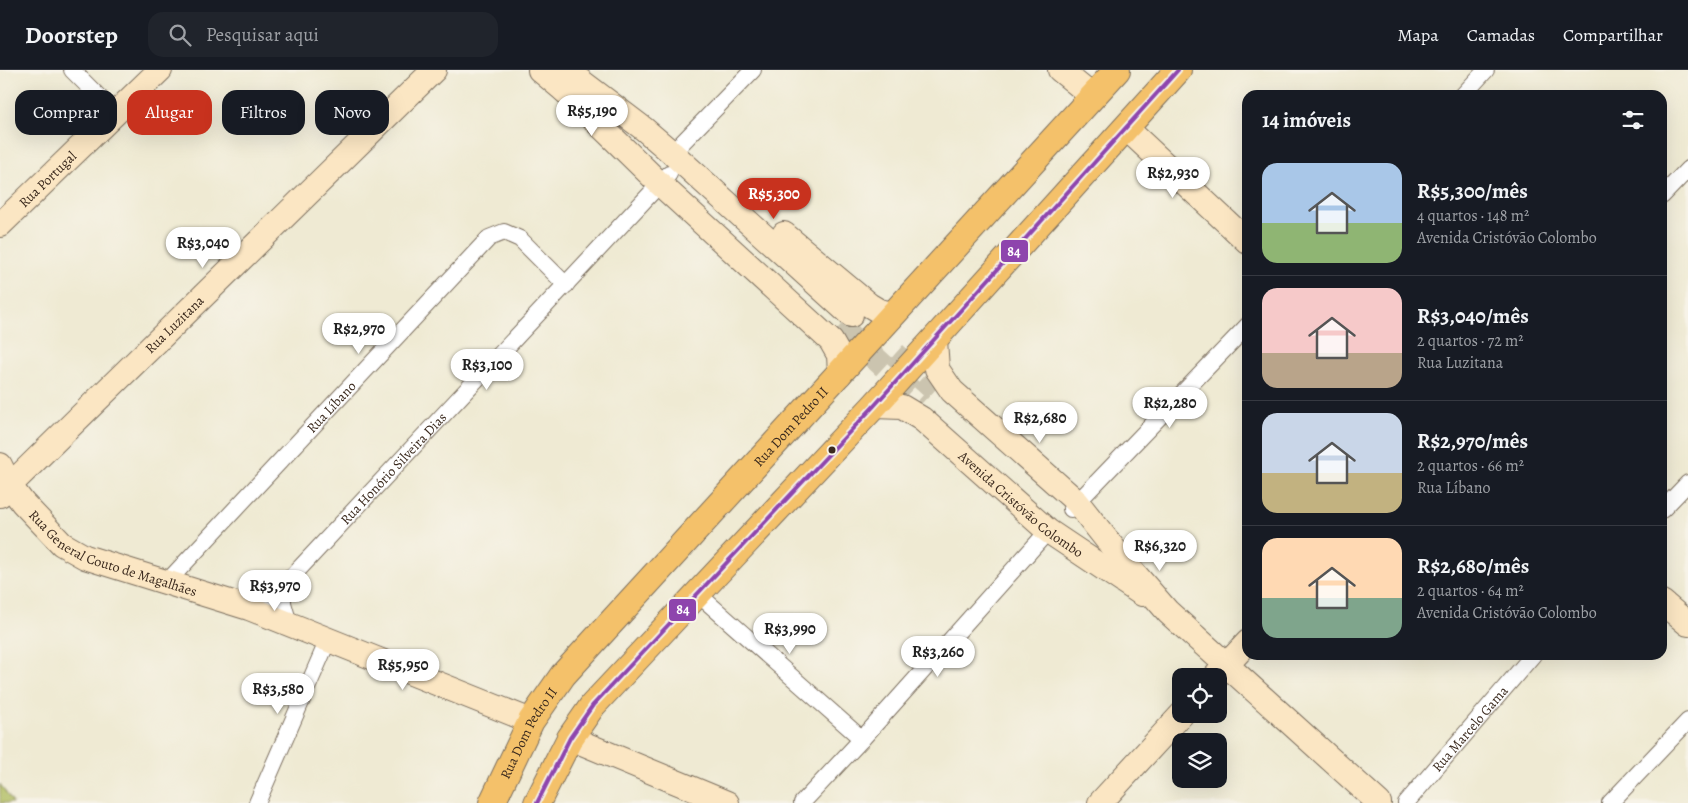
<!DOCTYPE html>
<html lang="pt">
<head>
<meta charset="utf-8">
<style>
	:root { --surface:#171b24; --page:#20242c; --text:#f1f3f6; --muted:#9ea1a6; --line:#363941; --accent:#c8321e }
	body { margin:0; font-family:Alegreya,serif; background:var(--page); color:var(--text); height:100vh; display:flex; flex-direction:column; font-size:19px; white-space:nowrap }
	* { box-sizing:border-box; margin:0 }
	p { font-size:16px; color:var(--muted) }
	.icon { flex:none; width:28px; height:28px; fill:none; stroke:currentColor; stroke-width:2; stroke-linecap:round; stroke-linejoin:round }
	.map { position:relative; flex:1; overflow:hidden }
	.details { position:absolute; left:1242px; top:20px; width:425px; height:570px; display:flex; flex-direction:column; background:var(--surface); border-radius:15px; box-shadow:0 5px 20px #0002 }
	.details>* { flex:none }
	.banner { position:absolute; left:15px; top:20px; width:475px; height:45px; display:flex; gap:10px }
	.controls { position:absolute; left:1172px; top:598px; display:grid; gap:10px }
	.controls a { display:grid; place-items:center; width:55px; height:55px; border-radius:10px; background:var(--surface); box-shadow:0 5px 20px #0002; font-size:25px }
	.price { position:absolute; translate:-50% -42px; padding:0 11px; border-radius:18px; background:#fff; color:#222; font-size:16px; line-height:32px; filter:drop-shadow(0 1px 2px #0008) }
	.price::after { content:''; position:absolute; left:50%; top:30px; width:15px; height:11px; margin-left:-8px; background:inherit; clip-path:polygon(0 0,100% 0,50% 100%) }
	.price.selected { background:var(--accent); color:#fff }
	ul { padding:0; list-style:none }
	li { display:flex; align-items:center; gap:15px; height:125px; padding:0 20px }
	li+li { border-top:1px solid var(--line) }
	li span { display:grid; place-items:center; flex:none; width:140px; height:100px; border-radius:15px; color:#555 }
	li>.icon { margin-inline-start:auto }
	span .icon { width:60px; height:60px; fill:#fffc; stroke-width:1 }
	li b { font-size:21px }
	h2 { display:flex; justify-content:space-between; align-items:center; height:60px; padding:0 20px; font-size:21px }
	.chip { padding:0 18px; border-radius:15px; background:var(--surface); box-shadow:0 5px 20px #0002; font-size:18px; line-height:45px }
	.chip.selected { background:var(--accent); color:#fff }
	header { display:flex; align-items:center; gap:30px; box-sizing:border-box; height:70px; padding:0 25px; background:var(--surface); border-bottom:1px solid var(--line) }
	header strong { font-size:24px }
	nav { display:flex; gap:28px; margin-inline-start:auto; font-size:18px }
	.search { width:350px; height:45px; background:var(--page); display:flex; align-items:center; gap:12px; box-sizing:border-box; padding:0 18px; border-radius:15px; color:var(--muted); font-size:19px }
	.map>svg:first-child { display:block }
	.garden { fill:#aebb5d; stroke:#74723e }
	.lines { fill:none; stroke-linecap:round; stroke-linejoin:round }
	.secondary-tunnel { stroke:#cbc4af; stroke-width:24; stroke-dasharray:24 12; stroke-linecap:butt }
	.street-casing { stroke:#7a6d5d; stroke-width:18 }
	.secondary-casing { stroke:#7a6d5d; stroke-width:26 }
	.primary-casing { stroke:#7a6d5d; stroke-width:28 }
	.street { stroke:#fff; stroke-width:16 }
	.secondary { stroke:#fbe6c3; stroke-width:24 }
	.primary { stroke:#f4c16a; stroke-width:26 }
	.bus-1-casing { stroke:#f7f3e8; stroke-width:8 }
	.bus-1 { stroke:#8e44ad; stroke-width:4 }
	.bus-dot { fill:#3b2a1e; stroke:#f7f3e8; stroke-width:2 }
	.labels { text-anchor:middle; stroke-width:5; stroke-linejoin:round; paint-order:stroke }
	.street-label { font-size:14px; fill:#3b2a1e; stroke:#f7f3e8 }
	.line-badge { stroke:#f7f3e8; stroke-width:2 }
	.badge-label { font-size:14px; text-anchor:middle; font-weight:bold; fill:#fff }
</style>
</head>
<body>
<header>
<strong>Doorstep</strong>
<div class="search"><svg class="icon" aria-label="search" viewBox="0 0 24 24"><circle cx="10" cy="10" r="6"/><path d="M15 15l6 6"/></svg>Pesquisar aqui</div>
<nav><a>Mapa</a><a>Camadas</a><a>Compartilhar</a></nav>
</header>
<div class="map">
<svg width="1688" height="733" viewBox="0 0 1688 733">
	<rect width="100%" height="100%" fill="#f7f3e8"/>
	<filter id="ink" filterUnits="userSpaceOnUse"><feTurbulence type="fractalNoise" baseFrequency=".02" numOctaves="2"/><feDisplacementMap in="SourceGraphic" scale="10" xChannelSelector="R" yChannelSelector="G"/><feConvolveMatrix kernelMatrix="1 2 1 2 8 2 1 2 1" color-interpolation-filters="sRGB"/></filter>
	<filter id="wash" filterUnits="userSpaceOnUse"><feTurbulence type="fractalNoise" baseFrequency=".0096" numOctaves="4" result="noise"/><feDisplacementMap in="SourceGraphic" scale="20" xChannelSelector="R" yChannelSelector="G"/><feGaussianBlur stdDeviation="1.12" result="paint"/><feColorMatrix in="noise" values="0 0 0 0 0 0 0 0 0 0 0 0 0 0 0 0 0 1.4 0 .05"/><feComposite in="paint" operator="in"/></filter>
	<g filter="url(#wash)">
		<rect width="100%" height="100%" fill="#efead3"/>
		<path class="garden" d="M0 714 13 733H0Z"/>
	</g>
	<g filter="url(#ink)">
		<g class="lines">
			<g class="secondary-tunnel">
				<path d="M840 256 923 332"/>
				<path d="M895 284 935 320"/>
			</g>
			<defs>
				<g id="street">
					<path d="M72 0 115 43"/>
					<path d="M1463 25 1486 0"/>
					<path d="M679 76 753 0"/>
					<path d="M1662 126 1688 99"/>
					<path d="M1071 439 1248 255"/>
					<path d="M1662 440 1688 413"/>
					<path id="s1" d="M167 512 489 168 504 162 520 169 566 215"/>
					<path d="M283 516V533L289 554"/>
					<path d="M698 524 862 669"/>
					<path id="s2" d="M249 538 267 529 283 516 669 104"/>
					<path d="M257 733 328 570"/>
					<path d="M802 733 862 669 1048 461"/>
					<path id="s3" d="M1406 733 1533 585"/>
					<path d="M1610 733 1688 651"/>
				</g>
				<g id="secondary">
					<path d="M540 0 577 31"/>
					<path d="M566 0 644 59 672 83 851 245"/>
					<path d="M1060 0 1092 26"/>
					<path d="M565 21 660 114 831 271 839 285 840 304"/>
					<path d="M1126 58 1248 172"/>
					<path id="s4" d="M0 155 160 0"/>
					<path d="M784 164 869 235 879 241 893 244"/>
					<path d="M935 270 937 299 952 321 1077 432 1122 489 1168 542 1379 733"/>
					<path id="s5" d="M874 336 902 337 922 349 1048 461 1142 524"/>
					<path id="s6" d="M0 395 10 416 23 433 62 474 85 487 249 538 531 651"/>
					<path id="s7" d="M0 425 434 0"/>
					<path d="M1662 532 1688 554"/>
					<path d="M1216 606 1248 572"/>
					<path d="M570 668 727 733"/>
					<path d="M1100 733 1182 644"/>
				</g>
				<g id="primary">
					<path id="s8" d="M492 733 531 651 563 605 1117 0"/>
					<path d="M537 733 570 668 593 635 874 336 1178 0"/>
				</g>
			</defs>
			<use href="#street" class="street-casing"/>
			<use href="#secondary" class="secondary-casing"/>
			<use href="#primary" class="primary-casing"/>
			<use href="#street" class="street"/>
			<use href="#secondary" class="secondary"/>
			<use href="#primary" class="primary"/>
			<defs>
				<path id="bus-1" d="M537 733 570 668 593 635 874 336 1178 0"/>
			</defs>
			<use href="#bus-1" class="bus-1-casing"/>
			<use href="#bus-1" class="bus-1"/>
		</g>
	</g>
	<circle class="bus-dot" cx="832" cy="380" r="4.5"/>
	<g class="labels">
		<g class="street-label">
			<text dy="5" stroke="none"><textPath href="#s4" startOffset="66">Rua Portugal</textPath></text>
			<text dy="5" stroke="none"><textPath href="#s7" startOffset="244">Rua Luzitana</textPath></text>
			<text dy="5" stroke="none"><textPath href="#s1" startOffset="240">Rua Líbano</textPath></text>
			<text dy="5" stroke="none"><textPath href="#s8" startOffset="484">Rua Dom Pedro II</textPath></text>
			<text dy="5" stroke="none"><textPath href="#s2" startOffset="202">Rua Honório Silveira Dias</textPath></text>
			<text dy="5" stroke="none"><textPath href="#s5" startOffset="182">Avenida Cristóvão Colombo</textPath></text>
			<text dy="5" stroke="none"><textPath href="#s6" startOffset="151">Rua General Couto de Magalhães</textPath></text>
			<text dy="5" stroke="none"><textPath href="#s3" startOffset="98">Rua Marcelo Gama</textPath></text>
			<text dy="5" stroke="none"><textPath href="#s8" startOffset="79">Rua Dom Pedro II</textPath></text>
		</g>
	</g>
	<g class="line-badge">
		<rect x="1000" y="169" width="29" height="24" rx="5" fill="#8e44ad"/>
		<rect x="668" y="528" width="29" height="24" rx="5" fill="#8e44ad"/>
	</g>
	<g class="badge-label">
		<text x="1014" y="186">84</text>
		<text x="683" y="544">84</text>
	</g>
</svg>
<div class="controls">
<a><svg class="icon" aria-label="locate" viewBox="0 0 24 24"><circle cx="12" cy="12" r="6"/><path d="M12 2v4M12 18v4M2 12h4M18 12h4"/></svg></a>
<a><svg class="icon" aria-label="layers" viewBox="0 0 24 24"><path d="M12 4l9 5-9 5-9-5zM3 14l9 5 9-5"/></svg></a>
</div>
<b class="price" style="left:592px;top:67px">R$5,190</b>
<b class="price" style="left:1173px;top:129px">R$2,930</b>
<b class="price selected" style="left:774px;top:150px">R$5,300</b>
<b class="price" style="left:203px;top:199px">R$3,040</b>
<b class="price" style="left:359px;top:285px">R$2,970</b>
<b class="price" style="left:487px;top:321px">R$3,100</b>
<b class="price" style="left:1170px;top:359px">R$2,280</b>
<b class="price" style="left:1040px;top:374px">R$2,680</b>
<b class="price" style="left:1160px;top:502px">R$6,320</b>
<b class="price" style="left:275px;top:542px">R$3,970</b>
<b class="price" style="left:790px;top:585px">R$3,990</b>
<b class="price" style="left:938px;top:608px">R$3,260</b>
<b class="price" style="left:403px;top:621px">R$5,950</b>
<b class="price" style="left:278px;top:645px">R$3,580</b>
<div class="banner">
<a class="chip">Comprar</a>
<a class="chip selected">Alugar</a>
<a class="chip">Filtros</a>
<a class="chip">Novo</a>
</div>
<section class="details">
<h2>14 imóveis<svg class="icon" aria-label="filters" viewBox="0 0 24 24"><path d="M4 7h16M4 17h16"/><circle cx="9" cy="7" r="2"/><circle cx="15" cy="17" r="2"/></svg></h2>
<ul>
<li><span style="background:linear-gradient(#a9c7e8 60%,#8fb573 0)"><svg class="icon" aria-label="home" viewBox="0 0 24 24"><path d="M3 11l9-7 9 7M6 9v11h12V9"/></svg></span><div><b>R$5,300/mês</b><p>4 quartos · 148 m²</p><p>Avenida Cristóvão Colombo</p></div></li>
<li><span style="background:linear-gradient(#f6c9c9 65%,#b9a48a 0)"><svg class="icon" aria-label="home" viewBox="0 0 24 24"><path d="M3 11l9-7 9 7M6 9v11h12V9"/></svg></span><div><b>R$3,040/mês</b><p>2 quartos · 72 m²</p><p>Rua Luzitana</p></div></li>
<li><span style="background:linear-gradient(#c9d6e8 60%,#c2b280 0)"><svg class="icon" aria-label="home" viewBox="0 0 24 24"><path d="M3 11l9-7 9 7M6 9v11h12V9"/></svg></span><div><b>R$2,970/mês</b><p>2 quartos · 66 m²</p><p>Rua Líbano</p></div></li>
<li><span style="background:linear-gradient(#ffd9b3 60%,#7fa58c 0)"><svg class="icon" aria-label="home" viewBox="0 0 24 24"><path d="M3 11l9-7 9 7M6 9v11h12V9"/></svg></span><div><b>R$2,680/mês</b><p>2 quartos · 64 m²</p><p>Avenida Cristóvão Colombo</p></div></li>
</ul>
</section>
</div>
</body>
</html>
